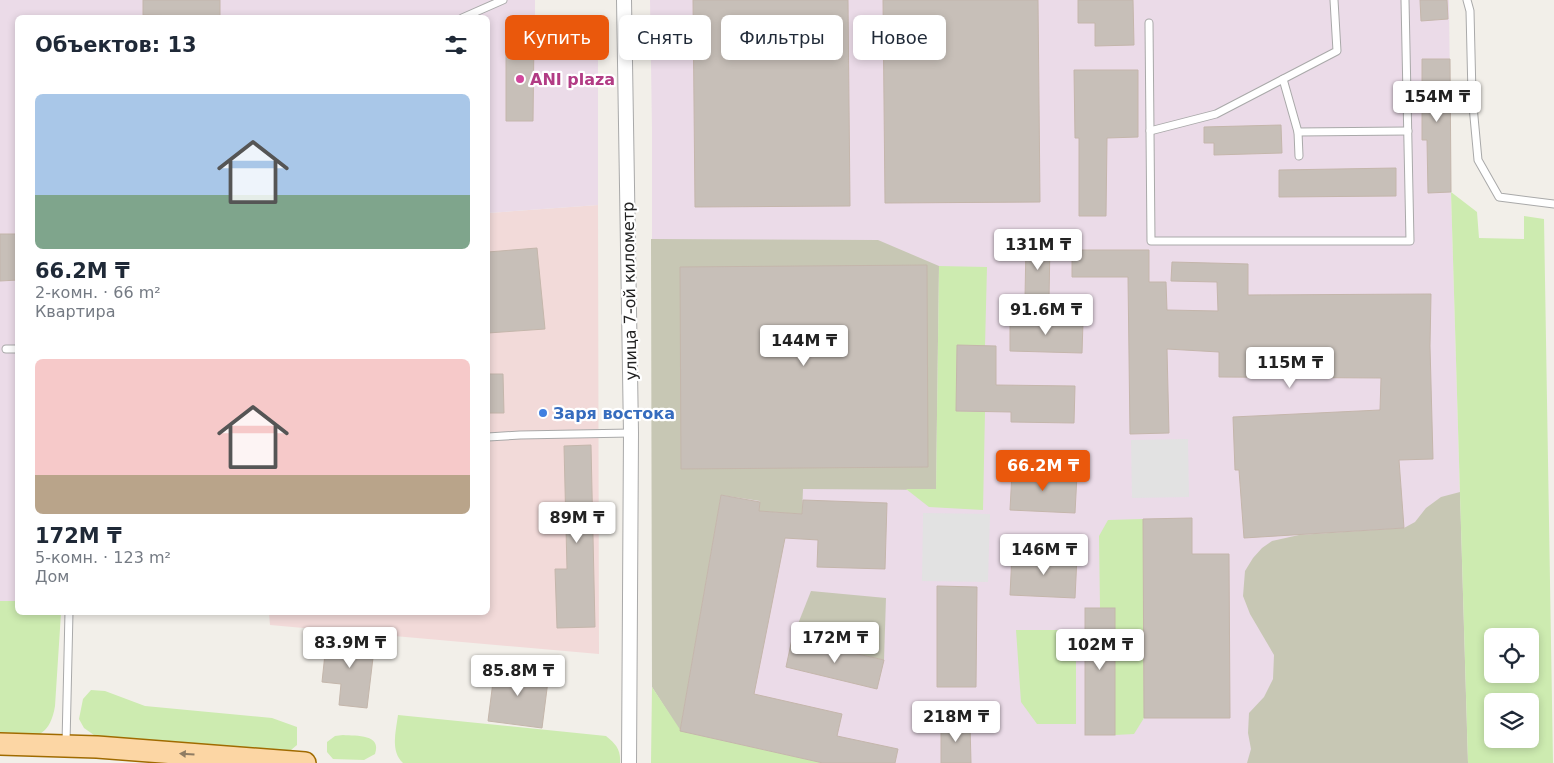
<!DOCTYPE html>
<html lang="ru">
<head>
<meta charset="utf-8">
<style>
	:root { --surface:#fff; --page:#f2f2f3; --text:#1f2937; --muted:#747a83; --accent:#ea580c }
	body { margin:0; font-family:"DejaVu Sans",sans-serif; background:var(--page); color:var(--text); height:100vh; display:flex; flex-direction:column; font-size:19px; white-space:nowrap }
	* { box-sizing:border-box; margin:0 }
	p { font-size:16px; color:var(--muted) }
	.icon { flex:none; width:28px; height:28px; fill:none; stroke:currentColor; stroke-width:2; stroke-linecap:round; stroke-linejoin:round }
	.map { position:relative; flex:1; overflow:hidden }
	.details { position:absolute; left:15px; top:15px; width:475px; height:600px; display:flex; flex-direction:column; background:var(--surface); border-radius:8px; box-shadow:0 2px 8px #0003 }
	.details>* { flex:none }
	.guide { position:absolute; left:505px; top:15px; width:475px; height:45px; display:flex; gap:10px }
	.controls { position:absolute; left:1484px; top:628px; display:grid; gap:10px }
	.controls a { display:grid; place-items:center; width:55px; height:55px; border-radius:8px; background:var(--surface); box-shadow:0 2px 8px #0003; font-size:25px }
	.price { position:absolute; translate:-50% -42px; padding:0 11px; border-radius:5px; background:#fff; color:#222; font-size:16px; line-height:32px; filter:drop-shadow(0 1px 2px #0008) }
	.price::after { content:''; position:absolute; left:50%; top:30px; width:15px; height:11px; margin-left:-8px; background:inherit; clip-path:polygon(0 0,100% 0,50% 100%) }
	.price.on { background:var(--accent); color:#fff }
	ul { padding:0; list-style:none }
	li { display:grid; align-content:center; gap:10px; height:265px; padding:0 20px }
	li span { display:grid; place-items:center; height:155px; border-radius:8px; color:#555 }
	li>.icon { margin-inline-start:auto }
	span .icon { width:90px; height:90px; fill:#fffc; stroke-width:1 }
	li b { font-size:21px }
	h2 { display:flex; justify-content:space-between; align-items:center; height:60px; padding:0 20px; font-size:21px }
	.chip { padding:0 18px; border-radius:8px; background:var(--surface); box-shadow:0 2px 8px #0003; font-size:18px; line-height:45px }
	.chip.on { background:var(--accent); color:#fff }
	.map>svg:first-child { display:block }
	.commercial { fill:#f2dad9 }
	.industrial { fill:#ebdbe8 }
	.construction { fill:#c7c7b4 }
	.grass { fill:#cdebb0; fill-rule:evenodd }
	.parking { fill:#e2e2e2 }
	.building { fill:#c7bfb8; stroke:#c4b6ab }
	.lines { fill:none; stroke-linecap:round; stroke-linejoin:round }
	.service-casing { stroke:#a9a9a9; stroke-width:9 }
	.minor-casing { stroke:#a9a9a9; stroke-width:16 }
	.primary-casing { stroke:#a06b00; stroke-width:24 }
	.service { stroke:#fff; stroke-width:7 }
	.minor { stroke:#fff; stroke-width:14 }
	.primary { stroke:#fcd6a4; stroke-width:21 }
	.oneway { fill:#8f7c63 }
	.hotel-dot { fill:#d1479c; stroke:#fff; stroke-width:2 }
	.shop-dot { fill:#3f7fe0; stroke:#fff; stroke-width:2 }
	.labels { text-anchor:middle; stroke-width:4.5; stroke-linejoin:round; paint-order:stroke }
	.hotel-label { font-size:16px; font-weight:bold; fill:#b23c85; stroke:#fff; text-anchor:start }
	.street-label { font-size:16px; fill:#222; stroke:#fff }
	.shop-label { font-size:16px; font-weight:bold; fill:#366cbe; stroke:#fff; text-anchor:start }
</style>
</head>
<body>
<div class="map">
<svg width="1554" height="763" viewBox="0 0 1554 763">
	<rect width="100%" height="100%" fill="#f2efe9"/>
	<path class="commercial" d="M598 205 599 654 270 625 269 613 488 612V213Z"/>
	<g class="industrial">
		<path d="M0 0H535V41H598V205L488 213V18H18V601H0Z"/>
		<path d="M650 0H1449L1451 192 1468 763H823L680 731 652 687V129Z"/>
	</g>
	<g class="construction">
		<path d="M651 239 878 240 939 266 936 490 803 489 802 514 759 511 760 501 721 495 680 731 652 687Z"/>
		<path d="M1460 492 1468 763H1247L1251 749 1248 733 1249 713 1264 697 1273 679 1274 655 1250 614 1243 596 1245 571 1253 558 1262 548 1272 541 1299 535 1404 528 1415 522 1426 508 1441 497Z"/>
		<path d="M811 591 886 598 884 660 792 639Z"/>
	</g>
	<g class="grass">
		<path d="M1451 192 1477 212 1479 238 1524 239V216L1544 219 1553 763H1468ZM1530 636V674H1492V636ZM1492 701H1530V739H1492Z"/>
		<path d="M939 266 987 267 985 346 957 345 956 411 985 412 983 510 929 507 906 489H936Z"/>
		<path d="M1143 519 1144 718 1134 734 1115 735V608H1100L1099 536 1108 520Z"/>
		<path d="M0 601H17L18 612 61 613 55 706C49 742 30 738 0 737Z"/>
		<path d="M1016 630H1058V659L1076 660V724H1037L1021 702Z"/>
		<path d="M652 687 681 731 823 763H651Z"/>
		<path d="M91 690 105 691 145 706 272 718 297 727V745L291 750 263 753 101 740 84 728 79 719 83 699Z"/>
		<path d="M398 715 606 736C616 744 621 750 620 763H403C390 751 396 731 398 715Z"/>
		<path d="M343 735C357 736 382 734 375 754L364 760 333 759 327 752V742L335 736Z"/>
	</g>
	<g class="parking">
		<path d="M1188 439 1189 497 1132 498 1131 440Z"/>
		<path d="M923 513 990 514 988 582 922 581Z"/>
	</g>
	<g class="building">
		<path d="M143 0H220V17L143 15Z"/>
		<path d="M693 0H848L850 206 695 207Z"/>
		<path d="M883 0H1038L1040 202 885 203Z"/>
		<path d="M1078 0H1133L1134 45 1095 46V23H1078Z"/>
		<path d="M1420 0H1447L1448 19 1421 21Z"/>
		<path d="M506 37H534L533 121H506Z"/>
		<path d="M1422 59H1450L1451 192 1428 193 1427 140H1422Z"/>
		<path d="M1074 70H1138V137L1107 138 1106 216H1079V138H1075Z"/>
		<path d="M1281 125 1282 153 1214 155V143H1204V127Z"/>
		<path d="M1396 168V196L1279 197V170Z"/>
		<path d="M0 234H18V280L0 281Z"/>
		<path d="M1026 244H1050L1049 299 1025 298Z"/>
		<path d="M537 248 545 329 488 333V252Z"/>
		<path d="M1072 250H1149V282H1166L1167 310 1218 311 1217 282 1171 281 1172 262 1248 264V295L1431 294 1430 346 1433 459 1399 460 1404 528 1244 538 1239 470H1235L1233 417 1380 410 1381 378 1219 377V352L1167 349 1169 433 1130 434 1128 277H1072Z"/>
		<path d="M927 265 928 467 681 469 680 267Z"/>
		<path d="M1010 320 1083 322 1082 353 1010 351Z"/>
		<path d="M957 345 996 346V385L1075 386 1074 423 1011 422V412L956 411Z"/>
		<path d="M488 374H503L504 413H488Z"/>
		<path d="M591 445 595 627 557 628 555 569H567L564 446Z"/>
		<path d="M1012 472 1077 475 1075 513 1010 510Z"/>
		<path d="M721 495 760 502 759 511 802 514 803 500 887 503 885 569 817 567 818 540 785 538 754 694 842 714 837 736 898 749 895 763H823L680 731Z"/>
		<path d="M1192 518V554H1229L1230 718H1144L1143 519Z"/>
		<path d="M1012 554 1077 557 1075 598 1010 595Z"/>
		<path d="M937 586 977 587 976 687H937Z"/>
		<rect x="1085" y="608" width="30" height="127"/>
		<path d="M327 635 375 641 367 708 339 705 341 684 322 682Z"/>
		<path d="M792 639 884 660 877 689 786 667Z"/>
		<path d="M495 666 549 673 542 728 488 721Z"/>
		<path d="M941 723 970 724 971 763H941Z"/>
	</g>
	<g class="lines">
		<defs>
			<g id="service">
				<path d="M1467 0 1470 11 1472 95 1478 160 1499 197 1554 204"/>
				<path d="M462 18 503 0"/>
				<path d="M1149 23 1151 241H1410L1405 0"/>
				<path d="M1283 79 1298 132 1299 156"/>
				<path d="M1150 131 1216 114 1337 51 1334 0"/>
				<path d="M1298 132 1408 131"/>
				<path d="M6 349H18"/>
				<path d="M488 437 520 435 631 433"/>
				<path d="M66 743 69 612"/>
			</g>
			<path id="minor" d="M624 0 631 433 629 763"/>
			<path id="primary" d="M0 744 97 747 305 763"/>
		</defs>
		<use href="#service" class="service-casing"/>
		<use href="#minor" class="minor-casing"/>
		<use href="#primary" class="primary-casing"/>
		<use href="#service" class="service"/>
		<use href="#minor" class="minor"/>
		<use href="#primary" class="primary"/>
	</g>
	<defs><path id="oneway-solid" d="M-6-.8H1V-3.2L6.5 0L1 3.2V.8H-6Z" transform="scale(1.25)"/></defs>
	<use class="oneway" href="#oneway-solid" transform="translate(187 754) rotate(-176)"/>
	<circle class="hotel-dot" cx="520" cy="79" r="5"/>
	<circle class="shop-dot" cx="543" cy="413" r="5"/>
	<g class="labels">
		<g class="hotel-label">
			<text x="530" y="85">ANI plaza</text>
		</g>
		<g class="street-label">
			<text transform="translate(629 291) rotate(-91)" y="6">улица 7-ой километр</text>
		</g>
		<g class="shop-label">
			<text x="553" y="419">Заря востока</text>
		</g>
	</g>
</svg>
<div class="controls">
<a><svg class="icon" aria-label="locate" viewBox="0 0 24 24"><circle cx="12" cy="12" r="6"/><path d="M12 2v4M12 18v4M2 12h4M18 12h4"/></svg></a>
<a><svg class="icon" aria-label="layers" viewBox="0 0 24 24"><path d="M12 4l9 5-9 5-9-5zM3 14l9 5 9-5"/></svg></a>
</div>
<b class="price" style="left:1437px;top:123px">154M ₸</b>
<b class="price" style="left:1038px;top:271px">131M ₸</b>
<b class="price" style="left:1046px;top:336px">91.6M ₸</b>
<b class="price" style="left:804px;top:367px">144M ₸</b>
<b class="price" style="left:1290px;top:389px">115M ₸</b>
<b class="price on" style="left:1043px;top:492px">66.2M ₸</b>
<b class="price" style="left:577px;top:544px">89M ₸</b>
<b class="price" style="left:1044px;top:576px">146M ₸</b>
<b class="price" style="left:835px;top:664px">172M ₸</b>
<b class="price" style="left:350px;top:669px">83.9M ₸</b>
<b class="price" style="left:1100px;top:671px">102M ₸</b>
<b class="price" style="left:518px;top:697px">85.8M ₸</b>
<b class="price" style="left:956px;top:743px">218M ₸</b>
<div class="guide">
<a class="chip on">Купить</a>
<a class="chip">Снять</a>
<a class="chip">Фильтры</a>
<a class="chip">Новое</a>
</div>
<section class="details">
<h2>Объектов: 13<svg class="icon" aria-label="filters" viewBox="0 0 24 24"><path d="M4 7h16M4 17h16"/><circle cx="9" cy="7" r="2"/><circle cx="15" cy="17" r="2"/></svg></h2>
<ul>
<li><span style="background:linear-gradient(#a9c7e8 65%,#7fa58c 0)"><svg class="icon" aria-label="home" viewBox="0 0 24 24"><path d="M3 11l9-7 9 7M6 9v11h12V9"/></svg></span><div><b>66.2M ₸</b><p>2-комн. · 66 m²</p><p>Квартира</p></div></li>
<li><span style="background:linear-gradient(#f6c9c9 75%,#b9a48a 0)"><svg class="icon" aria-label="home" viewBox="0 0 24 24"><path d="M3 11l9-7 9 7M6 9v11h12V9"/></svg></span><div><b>172M ₸</b><p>5-комн. · 123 m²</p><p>Дом</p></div></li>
</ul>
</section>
</div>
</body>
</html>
